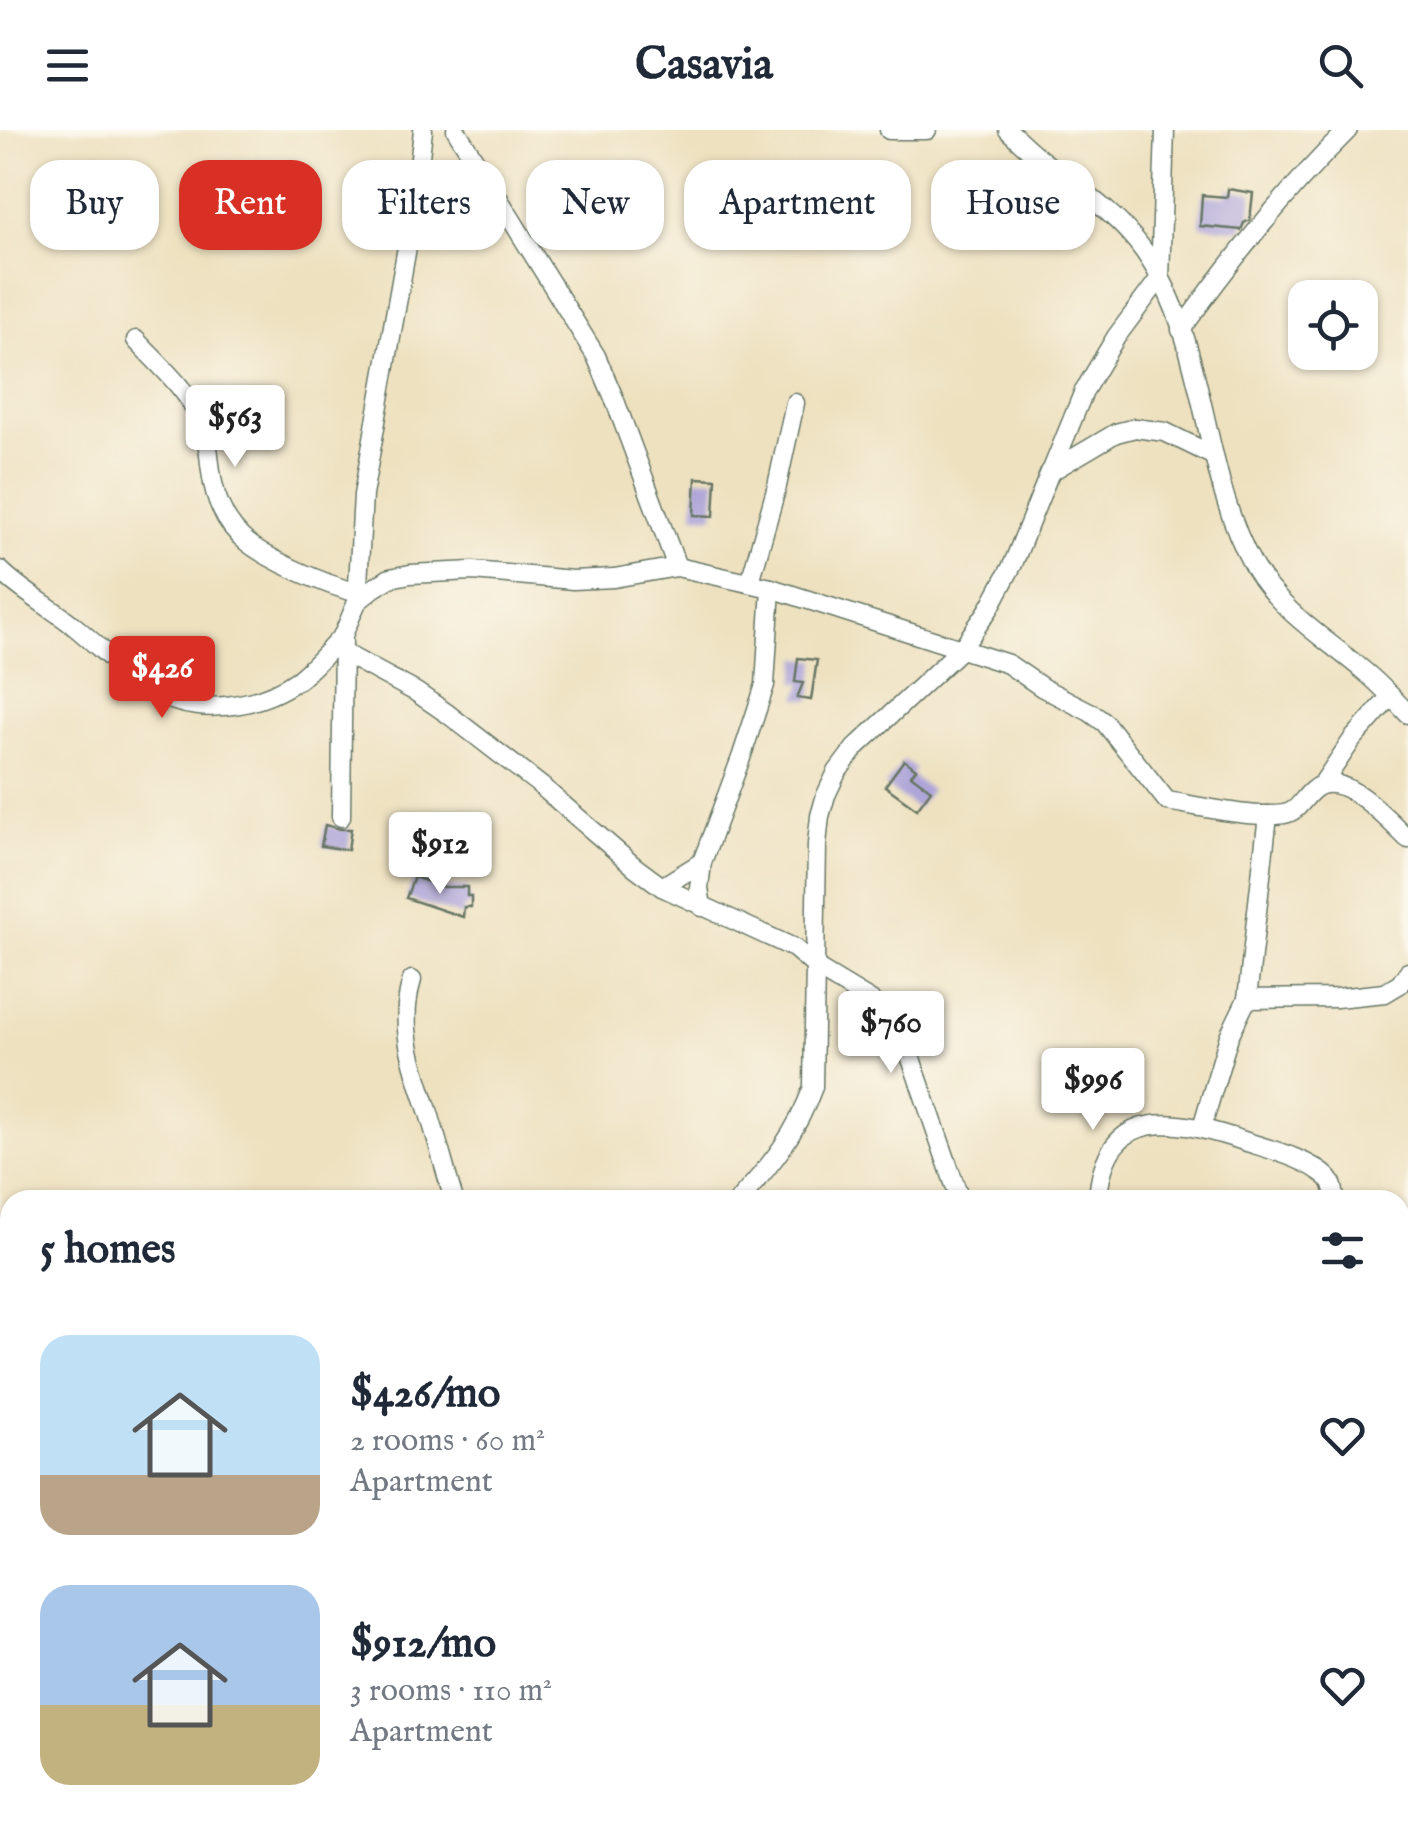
<!DOCTYPE html>
<html lang="en">
<head>
<meta charset="utf-8">
<style>
	:root { --surface:#fff; --page:#f2f2f3; --text:#1f2937; --muted:#747a83; --accent:#d93025 }
	body { margin:0; font-family:"IM FELL English",serif; background:var(--page); color:var(--text); height:100vh; display:flex; flex-direction:column; font-size:38px; white-space:nowrap }
	* { box-sizing:border-box; margin:0 }
	p { font-size:32px; color:var(--muted) }
	.icon { flex:none; width:55px; height:55px; fill:none; stroke:currentColor; stroke-width:2; stroke-linecap:round; stroke-linejoin:round }
	.map { position:relative; flex:1; overflow:hidden }
	.panel { position:absolute; left:0px; top:1060px; width:1410px; height:642px; display:flex; flex-direction:column; background:var(--surface); border-radius:30px 30px 0 0; box-shadow:0 2px 8px #0004 }
	.panel>* { flex:none }
	.banner { position:absolute; left:30px; top:30px; width:1350px; height:90px; display:flex; gap:20px }
	.controls { position:absolute; left:1288px; top:150px; display:grid; gap:20px }
	.controls a { display:grid; place-items:center; width:90px; height:90px; border-radius:20px; background:var(--surface); box-shadow:0 2px 8px #0004; font-size:50px }
	.price { position:absolute; translate:-50% -85px; padding:0 22px; border-radius:10px; background:#fff; color:#222; font-size:32px; line-height:65px; filter:drop-shadow(0 2px 5px #0008) }
	.price::after { content:''; position:absolute; left:50%; top:60px; width:30px; height:22px; margin-left:-15px; background:inherit; clip-path:polygon(0 0,100% 0,50% 100%) }
	.price.active { background:var(--accent); color:#fff }
	ul { padding:0; list-style:none }
	li { display:flex; align-items:center; gap:30px; height:250px; padding:0 40px }
	li span { display:grid; place-items:center; flex:none; width:280px; height:200px; border-radius:30px; color:#555 }
	li>.icon { margin-inline-start:auto }
	span .icon { width:120px; height:120px; fill:#fffc; stroke-width:1 }
	li b { font-size:42px }
	h2 { display:flex; justify-content:space-between; align-items:center; height:120px; padding:0 40px; font-size:42px }
	.pill { padding:0 35px; border-radius:30px; background:var(--surface); box-shadow:0 2px 8px #0004; font-size:35px; line-height:90px }
	.pill.active { background:var(--accent); color:#fff }
	header { display:flex; justify-content:space-between; align-items:center; height:130px; padding:0 40px; background:var(--surface); font-size:45px; font-weight:700 }
	.map>svg:first-child { display:block }
	.building { fill:#aea5d8 }
	.lines { fill:none; stroke-linecap:round; stroke-linejoin:round }
	.minor-casing { stroke:#677665; stroke-width:21 }
	.minor { stroke:#fff; stroke-width:18 }
</style>
</head>
<body>
<header><svg class="icon" aria-label="menu" viewBox="0 0 24 24"><path d="M4 6h16M4 12h16M4 18h16"/></svg>Casavia<svg class="icon" aria-label="search" viewBox="0 0 24 24"><circle cx="10" cy="10" r="6"/><path d="M15 15l6 6"/></svg></header>
<div class="map">
<svg width="1408" height="1701" viewBox="0 0 1408 1701">
	<rect width="100%" height="100%" fill="#fbf7ec"/>
	<filter id="ink" filterUnits="userSpaceOnUse"><feTurbulence type="fractalNoise" baseFrequency=".01" numOctaves="2"/><feDisplacementMap in="SourceGraphic" scale="20" xChannelSelector="R" yChannelSelector="G"/><feConvolveMatrix kernelMatrix="1 2 1 2 8 2 1 2 1" color-interpolation-filters="sRGB"/></filter>
	<filter id="wash" filterUnits="userSpaceOnUse"><feTurbulence type="fractalNoise" baseFrequency=".0048" numOctaves="4" result="noise"/><feDisplacementMap in="SourceGraphic" scale="40" xChannelSelector="R" yChannelSelector="G"/><feGaussianBlur stdDeviation="2.25" result="paint"/><feColorMatrix in="noise" values="0 0 0 0 0 0 0 0 0 0 0 0 0 0 0 0 0 1.4 0 .05"/><feComposite in="paint" operator="in"/></filter>
	<g filter="url(#wash)">
		<rect width="100%" height="100%" fill="#eee1c0"/>
		<g id="blocks">
			<g class="building">
				<path d="M1228 59 1253 63 1250 90 1244 93 1241 100 1200 96 1202 65 1227 67Z"/>
				<path d="M696 348 716 349 714 386 694 385Z"/>
				<path d="M798 528 817 530 811 570 797 568 803 553 795 552Z"/>
				<path d="M904 630 916 639 911 645 931 660 917 679 885 656Z"/>
				<path d="M325 695 340 699H351L348 720 321 716Z"/>
				<path d="M414 747 443 757H467V766H471V777H464L463 787 406 768Z"/>
			</g>
		</g>
	</g>
	<g filter="url(#ink)">
		<use href="#blocks" fill-opacity="0" stroke="#677665" stroke-width="2.5"/>
		<g class="lines">
			<defs>
				<g id="minor">
					<path d="M456 0 596 226 614 268 677 437"/>
					<path d="M889 0H927"/>
					<path d="M1008 0C1021 12 1034 25 1048 35 1083 62 1118 85 1144 121 1209 213 1199 340 1254 437 1280 481 1326 509 1364 541 1380 554 1394 569 1408 584"/>
					<path d="M1181 200C1231 130 1286 61 1348 0"/>
					<path d="M136 210C158 234 184 256 199 286 210 307 208 330 213 353 217 373 226 392 241 407 264 429 326 455 358 463"/>
					<path d="M1051 342 1084 261 1116 207 1160 148 1165 0"/>
					<path d="M0 440C22 462 50 476 74 496 100 517 124 543 152 560 196 588 258 578 299 549 315 536 329 520 343 505"/>
					<path d="M750 452 777 356 795 273"/>
					<path d="M357 472 363 365 415 72 423 0"/>
					<path d="M342 522 416 562 448 584 540 655 635 737 662 757 794 818 821 841 871 871 888 885 901 904 908 920 960 1070"/>
					<path d="M1323 653 1352 610 1391 566"/>
					<path d="M341 687 343 505 357 472 374 458 390 448 410 444 473 441 573 450 614 448 677 437 771 458 1008 534 1043 558 1090 582 1105 593 1167 671C1198 676 1254 689 1284 684 1298 682 1302 669 1313 660 1340 635 1388 690 1408 709"/>
					<path d="M702 732 699 758 702 777"/>
					<path d="M662 757 702 732 741 628 765 555 771 458"/>
					<path d="M412 850C398 896 413 936 428 980 437 1009 445 1040 454 1070"/>
					<path d="M1247 869 1336 868 1385 863 1400 854 1408 842"/>
					<path d="M1202 997 1229 906 1247 869 1268 685"/>
					<path d="M739 1070C772 1034 796 1004 813 957L817 714 820 686 826 665 837 642 855 618 962 518 989 479 1013 434 1050 342 1116 303 1135 298 1165 302 1214 326"/>
					<path d="M1098 1070C1104 970 1181 990 1250 1013 1273 1020 1312 1031 1328 1048 1334 1054 1334 1062 1335 1070"/>
					<path d="M1400 1154H1408"/>
					<path d="M1400 1263 1408 1264"/>
					<path d="M1400 1305 1408 1301"/>
					<path d="M1400 1319 1408 1317"/>
					<path d="M1400 1678H1408"/>
					<path d="M102 1692 105 1701"/>
					<path d="M435 1692 440 1701"/>
					<path d="M809 1692 812 1701"/>
					<path d="M0 1699 10 1690"/>
					<path d="M496 1701 500 1692"/>
					<path d="M1160 1701 1203 1692"/>
				</g>
			</defs>
			<use href="#minor" class="minor-casing"/>
			<use href="#minor" class="minor"/>
		</g>
	</g>
</svg>
<div class="controls">
<a><svg class="icon" aria-label="locate" viewBox="0 0 24 24"><circle cx="12" cy="12" r="6"/><path d="M12 2v4M12 18v4M2 12h4M18 12h4"/></svg></a>
</div>
<b class="price" style="left:235px;top:340px">$563</b>
<b class="price active" style="left:162px;top:591px">$426</b>
<b class="price" style="left:440px;top:767px">$912</b>
<b class="price" style="left:891px;top:946px">$760</b>
<b class="price" style="left:1093px;top:1003px">$996</b>
<div class="banner">
<a class="pill">Buy</a>
<a class="pill active">Rent</a>
<a class="pill">Filters</a>
<a class="pill">New</a>
<a class="pill">Apartment</a>
<a class="pill">House</a>
</div>
<section class="panel">
<h2>5 homes<svg class="icon" aria-label="filters" viewBox="0 0 24 24"><path d="M4 7h16M4 17h16"/><circle cx="9" cy="7" r="2"/><circle cx="15" cy="17" r="2"/></svg></h2>
<ul>
<li><span style="background:linear-gradient(#bfe0f5 70%,#b9a48a 0)"><svg class="icon" aria-label="home" viewBox="0 0 24 24"><path d="M3 11l9-7 9 7M6 9v11h12V9"/></svg></span><div><b>$426/mo</b><p>2 rooms · 60 m²</p><p>Apartment</p></div><svg class="icon" aria-label="heart" viewBox="0 0 24 24"><path d="M12 20l-8-8c-3-5 5-10 8-4 3-6 11-1 8 4z"/></svg></li>
<li><span style="background:linear-gradient(#a9c7e8 60%,#c2b280 0)"><svg class="icon" aria-label="home" viewBox="0 0 24 24"><path d="M3 11l9-7 9 7M6 9v11h12V9"/></svg></span><div><b>$912/mo</b><p>3 rooms · 110 m²</p><p>Apartment</p></div><svg class="icon" aria-label="heart" viewBox="0 0 24 24"><path d="M12 20l-8-8c-3-5 5-10 8-4 3-6 11-1 8 4z"/></svg></li>
</ul>
</section>
</div>
</body>
</html>
